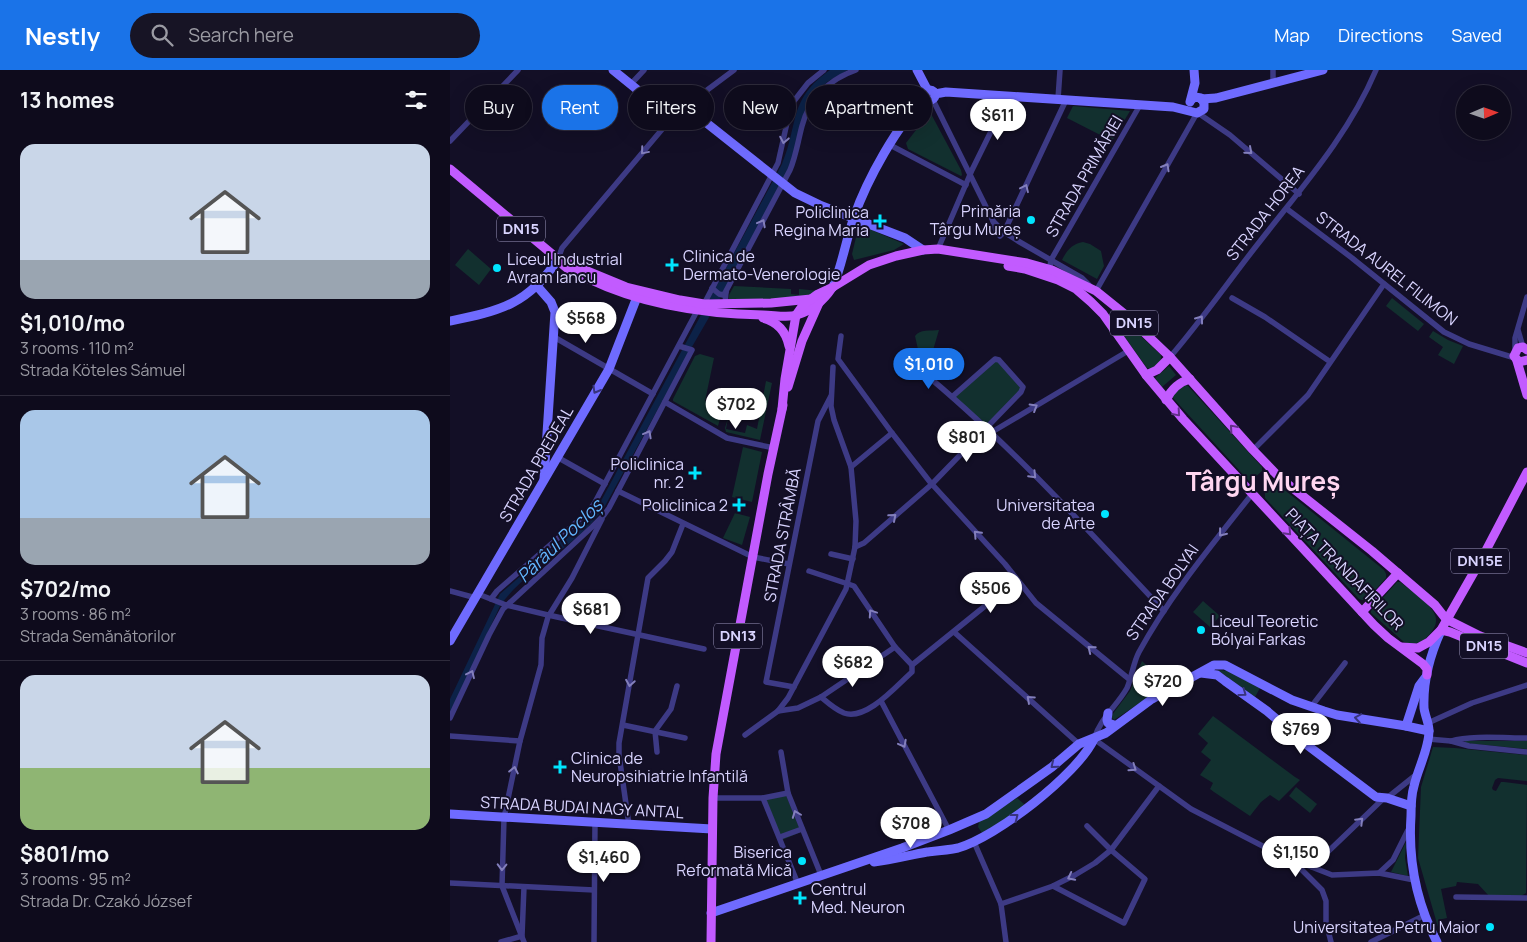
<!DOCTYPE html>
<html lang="en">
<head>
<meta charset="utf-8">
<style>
	:root { --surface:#0e0b1c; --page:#171425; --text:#f1f3f6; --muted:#9b9ba3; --line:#2e2b3b; --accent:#1a73e8 }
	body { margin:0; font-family:Manrope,sans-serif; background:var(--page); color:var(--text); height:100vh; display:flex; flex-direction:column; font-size:19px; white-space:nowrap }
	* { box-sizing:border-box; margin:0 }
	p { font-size:16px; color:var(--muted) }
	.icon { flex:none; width:28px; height:28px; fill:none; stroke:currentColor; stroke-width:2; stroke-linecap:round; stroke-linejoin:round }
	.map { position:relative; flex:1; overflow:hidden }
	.sheet { display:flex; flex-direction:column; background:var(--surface); width:450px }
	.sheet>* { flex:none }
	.hud { position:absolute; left:15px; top:15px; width:475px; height:45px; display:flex; gap:10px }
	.needle { width:32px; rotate:88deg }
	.controls { position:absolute; left:1006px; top:15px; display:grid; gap:10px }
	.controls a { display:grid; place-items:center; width:55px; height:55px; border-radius:50%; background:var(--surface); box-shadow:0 5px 20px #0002,0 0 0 1px var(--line); font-size:25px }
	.price { position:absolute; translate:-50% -42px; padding:0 11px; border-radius:18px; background:#fff; color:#222; font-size:16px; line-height:32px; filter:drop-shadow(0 1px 2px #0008) }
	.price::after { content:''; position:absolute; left:50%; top:30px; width:15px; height:11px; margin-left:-8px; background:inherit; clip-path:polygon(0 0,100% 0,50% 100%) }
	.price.on { background:var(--accent); color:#fff }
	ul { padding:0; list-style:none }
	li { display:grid; align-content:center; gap:10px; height:265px; padding:0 20px }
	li+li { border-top:1px solid var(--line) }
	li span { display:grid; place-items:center; height:155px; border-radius:15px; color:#555 }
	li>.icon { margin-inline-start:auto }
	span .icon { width:90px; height:90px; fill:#fffc; stroke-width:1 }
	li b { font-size:21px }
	h2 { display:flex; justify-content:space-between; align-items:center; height:60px; padding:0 20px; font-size:21px }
	.chip { padding:0 18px; border-radius:22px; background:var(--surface); box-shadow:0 5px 20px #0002,0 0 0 1px var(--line); font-size:18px; line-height:45px }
	.chip.on { background:var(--accent); color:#fff }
	header { display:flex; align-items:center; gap:30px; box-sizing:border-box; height:70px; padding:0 25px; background:var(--accent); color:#fff }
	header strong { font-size:24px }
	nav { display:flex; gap:28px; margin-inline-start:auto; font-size:18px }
	.search { width:350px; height:45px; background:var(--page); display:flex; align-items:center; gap:12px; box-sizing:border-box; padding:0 18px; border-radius:28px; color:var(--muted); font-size:19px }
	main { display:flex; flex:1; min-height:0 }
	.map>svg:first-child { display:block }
	.green { fill:#12302f }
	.water { fill:#0c2248 }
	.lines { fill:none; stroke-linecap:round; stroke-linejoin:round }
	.street { stroke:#3d3a85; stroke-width:5.5 }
	.secondary { stroke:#6f6bff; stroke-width:9 }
	.primary { stroke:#c25bff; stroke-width:9 }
	.oneway { stroke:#837fbc }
	.oneway2 { stroke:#38347d }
	.oneway3 { stroke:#623188 }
	.poi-dot { fill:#00e5ff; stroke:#130f26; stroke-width:2 }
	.labels { text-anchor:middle; stroke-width:4; stroke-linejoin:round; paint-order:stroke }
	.shield { fill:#130f26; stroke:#9e99be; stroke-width:1 }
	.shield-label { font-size:15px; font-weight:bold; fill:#d9d4ff }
	.street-label { font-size:16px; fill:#d9d4ff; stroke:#130f26 }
	.poi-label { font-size:16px; fill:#d9d4ff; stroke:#130f26; text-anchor:end }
	.water-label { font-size:18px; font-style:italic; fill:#62b6ff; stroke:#130f26 }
	.town-label { font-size:26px; font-weight:bold; fill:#ffd6f0; stroke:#130f26 }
</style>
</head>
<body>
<header>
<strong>Nestly</strong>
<div class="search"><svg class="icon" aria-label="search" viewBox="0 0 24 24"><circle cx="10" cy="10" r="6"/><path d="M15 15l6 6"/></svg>Search here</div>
<nav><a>Map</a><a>Directions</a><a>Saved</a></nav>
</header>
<main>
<section class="sheet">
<h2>13 homes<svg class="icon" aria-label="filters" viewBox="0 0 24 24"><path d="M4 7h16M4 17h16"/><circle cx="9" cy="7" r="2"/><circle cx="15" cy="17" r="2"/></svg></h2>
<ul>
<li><span style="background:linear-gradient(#c9d6e8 75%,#9aa5b1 0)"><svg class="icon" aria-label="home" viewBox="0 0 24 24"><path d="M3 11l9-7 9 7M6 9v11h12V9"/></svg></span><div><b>$1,010/mo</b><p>3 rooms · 110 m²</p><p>Strada Köteles Sámuel</p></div></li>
<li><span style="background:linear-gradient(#a9c7e8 70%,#9aa5b1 0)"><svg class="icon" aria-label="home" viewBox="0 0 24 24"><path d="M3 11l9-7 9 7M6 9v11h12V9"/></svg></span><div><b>$702/mo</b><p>3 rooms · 86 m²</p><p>Strada Semănătorilor</p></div></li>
<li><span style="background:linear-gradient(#c9d6e8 60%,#8fb573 0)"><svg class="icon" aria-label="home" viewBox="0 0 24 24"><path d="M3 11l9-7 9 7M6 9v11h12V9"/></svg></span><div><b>$801/mo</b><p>3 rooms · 95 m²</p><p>Strada Dr. Czakó József</p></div></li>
</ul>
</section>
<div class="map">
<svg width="1077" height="872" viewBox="0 0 1077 872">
	<rect width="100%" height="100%" fill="#130f26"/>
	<g class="green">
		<path d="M623 36 680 41 662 71 617 48Z"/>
		<path d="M480 42 511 100 512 105 511 106 458 79 456 73Z"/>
		<path d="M412 157 417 158 454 174 444 180 404 190 402 184 408 159Z"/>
		<path d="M633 172 640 174 651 181 654 196 647 209 612 190C617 180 622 174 633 172Z"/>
		<path d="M18 179 41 199 29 215 5 195Z"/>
		<path d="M284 216 341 219V224L349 225V219L370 221 353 227 283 231 279 229V225Z"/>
		<path d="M942 228 974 254 968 261 936 236Z"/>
		<path d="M677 255 680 256 711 285V290L702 299 697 298 672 263 671 261Z"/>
		<path d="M489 260 478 297H472L465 266C470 259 480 261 489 260Z"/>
		<path d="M983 261 998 270 1013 276 1004 294 988 285 993 277 979 267Z"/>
		<path d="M250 284 264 288 255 331 274 335 268 356 223 331V329L245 286Z"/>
		<path d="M545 289 573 317 537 357 503 326Z"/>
		<path d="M719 296 726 305 712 317 705 308Z"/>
		<path d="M316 311 322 313 310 370 276 362 275 358 280 341 285 343 283 349 278 348 276 359 295 363 297 355 307 359Z"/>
		<path d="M735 315 738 316 812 397V401L802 410 799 411 723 328 724 324Z"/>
		<path d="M293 377 312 382 302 432 282 427Z"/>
		<path d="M826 413 934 500 936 504V508L916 530H912L909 529 815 428V423Z"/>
		<path d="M285 443 300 447 292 475 273 468Z"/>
		<path d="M947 512H950C960 520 988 538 986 551 986 557 980 564 976 568 970 574 962 575 954 572L921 543V541Z"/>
		<path d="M753 531 770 546 760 557 743 542Z"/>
		<path d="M692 591 717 615 664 650 662 648V645L680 621Z"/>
		<path d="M769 600 777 601 810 618 805 627 769 601Z"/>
		<path d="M763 646 845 707 850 710 829 731 820 725 811 732 800 746 764 722 760 719 763 713 750 705 761 690 751 682 758 673 748 664Z"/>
		<path d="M1015 671H1077V679L1015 673Z"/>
		<path d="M983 677 1005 678 1077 685V711L1048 708 1045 710 1042 718 1043 720 1046 721 1051 712H1054L1077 715 1076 823 1071 826H1039L1028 814 1007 812 1006 816 991 819 997 848 988 850 990 864 968 788 971 717Z"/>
		<path d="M846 717 867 734 860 743 839 726Z"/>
		<path d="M336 725 351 762 332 770 316 729Z"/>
		<path d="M567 728 574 734V736L558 748 532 763 528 757 529 752Z"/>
		<path d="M956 772 955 788 958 806 941 802Z"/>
	</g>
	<path class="water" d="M380 0H398L377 12 358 34 353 46 343 91 276 218 239 282 155 436C129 476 77 497 50 536L0 644V629L50 524 139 446 152 429 332 94C349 54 338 29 380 0Z"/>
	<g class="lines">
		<g class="street">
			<path d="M823 12V0"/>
			<path d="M180 15 194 0"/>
			<path d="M608 29 610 0"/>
			<path d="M483 30 543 151 546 161 550 166 554 162"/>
			<path d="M748 43 780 65 849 124"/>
			<path d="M0 71 68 0"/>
			<path d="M440 75 516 115"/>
			<path d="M837 139 902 188 994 262 1019 274 1065 288"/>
			<path d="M543 151 554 162 568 171 632 208 639 215"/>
			<path d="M554 162 616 30"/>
			<path d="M488 179 522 100 555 33V25"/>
			<path d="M108 189 112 178 225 44 284 0"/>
			<path d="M601 201 600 196 601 190 690 35"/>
			<path d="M262 218 269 224 273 225 276 222"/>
			<path d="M646 221 747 43"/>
			<path d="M782 228 815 247 879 291"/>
			<path d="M254 234 328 93 339 44 344 31 358 13 374 0"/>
			<path d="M275 235 276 221 340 100C346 86 348 71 352 56 359 28 380 9 406 0"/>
			<path d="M1068 260 1073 277"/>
			<path d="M391 266 388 289 442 363 480 412 555 494 586 533 679 609"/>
			<path d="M104 267 203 324"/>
			<path d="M1065 281V268L1077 227"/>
			<path d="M720 287C752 250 780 209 811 170 853 116 899 64 926 0"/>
			<path d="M468 298C557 371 635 457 714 541"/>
			<path d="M215 332 277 368 324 378"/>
			<path d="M542 362 678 281"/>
			<path d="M803 380 858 325 934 214"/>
			<path d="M107 387 155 414"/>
			<path d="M401 397 442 363"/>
			<path d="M168 421 303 487 339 494"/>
			<path d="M802 424C762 475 720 525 689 582 683 593 682 607 677 618 667 636 651 647 644 669L741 739 826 783 882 805 929 803 964 810"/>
			<path d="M405 477 414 473 482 414 571 322 573 317 549 290 545 289 503 326"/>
			<path d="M381 484 403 489"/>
			<path d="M359 501 404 516 445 577 462 595"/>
			<path d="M0 521 26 528"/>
			<path d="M28 524 56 535 98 545 254 579"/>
			<path d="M41 529 47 521 137 443 144 434 247 241"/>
			<path d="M504 562 629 674"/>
			<path d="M344 617 316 612 368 351 381 326"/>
			<path d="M371 627C378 633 386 640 394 643 417 651 447 615 462 602V595L566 511"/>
			<path d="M431 631 499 760"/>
			<path d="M861 637 895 593"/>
			<path d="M328 641 348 638 371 627 445 577"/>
			<path d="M0 648 39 565 53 539 142 457 154 445 159 438 242 280 229 276"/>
			<path d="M978 653 1022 633 1077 615"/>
			<path d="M173 655 235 668"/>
			<path d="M295 665 328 641 338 628 396 519 405 477 406 451 401 397 384 350 381 336 383 297"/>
			<path d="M0 666 70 671"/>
			<path d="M978 669 1001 671 1019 676 1077 682"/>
			<path d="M1001 671C1020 665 1055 668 1077 668"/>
			<path d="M207 682 205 661 221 639 227 616"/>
			<path d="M331 682 338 723"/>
			<path d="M263 728H313"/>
			<path d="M937 728 967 704"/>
			<path d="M179 755 169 685V673L198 508 215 491 222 482 233 454"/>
			<path d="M330 767 352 759"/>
			<path d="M524 772 551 834 556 872"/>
			<path d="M837 789 852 800 872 820 876 831V852L881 872"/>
			<path d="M862 797 934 728"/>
			<path d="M929 803 943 790 958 760"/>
			<path d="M0 813 144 820"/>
			<path d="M348 814 313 728 338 723 371 805"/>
			<path d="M603 816 674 853 695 809 661 780 637 756"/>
			<path d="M1006 827 1077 828"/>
			<path d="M551 834 603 816 625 805 645 793 661 780 709 716"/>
			<path d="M51 872 72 866 74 817"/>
			<path d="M74 872 52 816 54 748 70 671 91 595 92 568 98 547 122 508 152 449"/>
			<path d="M144 872 145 753"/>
			<path d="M921 872 975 845"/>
		</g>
		<g class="secondary">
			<path d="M163 0 216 43H236L249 47 345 123 372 136 455 168 473 180"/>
			<path d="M467 0 478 21"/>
			<circle cx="480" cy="25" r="5"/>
			<path d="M485 24 496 22 723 37 747 43 754 39V33L751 28 745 27 741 30"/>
			<path d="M751 29 766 28 873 0"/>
			<path d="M740 32 745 13 744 0"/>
			<path d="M87 216 101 232 105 242 94 409"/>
			<path d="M383 217C392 195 396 170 404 147 416 112 448 52 476 28"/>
			<path d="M0 251C50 241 79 234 108 189"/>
			<path d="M0 571 159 299 187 227"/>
			<path d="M751 603 767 605 775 611 817 641 857 675 926 727 937 728 961 736"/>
			<path d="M658 643 657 650 658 653 664 655"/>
			<path d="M956 656 969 616 975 608"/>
			<path d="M0 744 262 759"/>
			<path d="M424 792C442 790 460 785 477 782 487 781 498 780 508 778 546 767 627 705 644 669"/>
			<path d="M261 843 452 778 499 760 536 744 602 697 629 674 656 663 702 629 764 595H775L842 630 874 641 887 645 956 656 979 661"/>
			<path d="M987 872C966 832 958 792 961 746 961 736 961 726 964 716 968 698 979 679 979 661 979 653 975 646 974 638 973 611 980 585 991 561"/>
		</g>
		<g class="primary">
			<path d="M0 99 108 189C116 200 127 204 139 209 193 235 254 244 313 245 324 245 337 248 347 245 363 240 374 230 382 218"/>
			<path d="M108 189 176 217 230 230 254 234 321 233 361 229"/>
			<path d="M558 196 575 199 608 210 626 219 641 232 653 244 696 305 733 349 924 555 938 568 973 594 977 599V605"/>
			<path d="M313 248C328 252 336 261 339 276"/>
			<path d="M1077 280 1073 277 1068 278 1064 286 1069 292 1077 290"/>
			<path d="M1067 291 1077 325"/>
			<path d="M696 305 707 300 720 287"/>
			<path d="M338 317 352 271 369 233"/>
			<path d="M716 330C721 320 729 312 740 309"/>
			<path d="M332 339 335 309 346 245 353 235 368 224 383 217 419 195 446 186 473 180 488 179 577 193 602 200 646 221 677 246 720 287 803 380 830 408 922 481 985 535 996 549 1030 566 1077 583"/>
			<path d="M912 542 948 503"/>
			<path d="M991 560 1000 562 1077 593"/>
			<path d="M951 577 968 578 979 572 991 560 1032 488 1077 402"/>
			<path d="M261 872 263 728 266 684 318 404 333 335"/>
		</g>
	</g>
	<defs><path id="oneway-chevron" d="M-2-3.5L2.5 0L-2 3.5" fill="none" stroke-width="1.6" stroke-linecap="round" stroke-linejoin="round" transform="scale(1.25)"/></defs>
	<g class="oneway">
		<use href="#oneway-chevron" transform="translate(334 70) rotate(101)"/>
		<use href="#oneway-chevron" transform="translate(194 81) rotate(130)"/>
		<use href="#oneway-chevron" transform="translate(799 81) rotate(41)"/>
		<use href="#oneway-chevron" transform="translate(716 97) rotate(-60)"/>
		<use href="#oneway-chevron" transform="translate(575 118) rotate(-65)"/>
		<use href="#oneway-chevron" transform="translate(312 153) rotate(-62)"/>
		<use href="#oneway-chevron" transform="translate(750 249) rotate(-54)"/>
		<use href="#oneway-chevron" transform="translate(584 337) rotate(-31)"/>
		<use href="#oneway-chevron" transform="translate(198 364) rotate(-61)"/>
		<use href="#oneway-chevron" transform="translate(583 405) rotate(46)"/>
		<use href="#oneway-chevron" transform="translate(443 447) rotate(-41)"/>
		<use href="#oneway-chevron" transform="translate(772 463) rotate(128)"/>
		<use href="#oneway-chevron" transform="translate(527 464) rotate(-133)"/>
		<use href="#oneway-chevron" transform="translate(422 543) rotate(-124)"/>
		<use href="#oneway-chevron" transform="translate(641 579) rotate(-141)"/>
		<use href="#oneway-chevron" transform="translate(21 604) rotate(-65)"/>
		<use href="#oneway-chevron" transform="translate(180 613) rotate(99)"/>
		<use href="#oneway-chevron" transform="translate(580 629) rotate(-138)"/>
		<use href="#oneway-chevron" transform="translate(453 674) rotate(62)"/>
		<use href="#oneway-chevron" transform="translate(683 698) rotate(35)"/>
		<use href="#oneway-chevron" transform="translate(64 700) rotate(-78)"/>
		<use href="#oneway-chevron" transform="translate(346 744) rotate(-111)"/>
		<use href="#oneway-chevron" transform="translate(910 751) rotate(-45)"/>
		<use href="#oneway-chevron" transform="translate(52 797) rotate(91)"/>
		<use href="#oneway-chevron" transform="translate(621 807) rotate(153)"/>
	</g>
	<g class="oneway2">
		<use href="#oneway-chevron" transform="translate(146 320) rotate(120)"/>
		<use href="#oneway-chevron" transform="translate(793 623) rotate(36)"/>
		<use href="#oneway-chevron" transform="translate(908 648) rotate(-171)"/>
		<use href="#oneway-chevron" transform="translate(604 695) rotate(141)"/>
		<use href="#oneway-chevron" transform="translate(565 747) rotate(-38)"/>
	</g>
	<g class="oneway3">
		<use href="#oneway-chevron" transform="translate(727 343) rotate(49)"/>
		<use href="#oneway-chevron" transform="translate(783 358) rotate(-131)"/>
		<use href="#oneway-chevron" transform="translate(838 462) rotate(47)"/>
	</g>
	<g class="poi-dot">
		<circle cx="581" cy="150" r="5"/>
		<path d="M427.5 143.5h5v5h5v5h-5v5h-5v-5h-5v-5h5z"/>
		<path d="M219.5 187.5h5v5h5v5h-5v5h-5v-5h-5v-5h5z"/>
		<circle cx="47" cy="198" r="5"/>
		<path d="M242.5 395.5h5v5h5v5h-5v5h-5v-5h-5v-5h5z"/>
		<path d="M286.5 427.5h5v5h5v5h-5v5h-5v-5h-5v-5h5z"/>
		<circle cx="655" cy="444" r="5"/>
		<circle cx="751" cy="560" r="5"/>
		<path d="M107.5 689.5h5v5h5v5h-5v5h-5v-5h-5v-5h5z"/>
		<circle cx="352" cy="791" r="5"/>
		<path d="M347.5 820.5h5v5h5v5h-5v5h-5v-5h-5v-5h5z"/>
		<circle cx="1040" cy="857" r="5"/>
	</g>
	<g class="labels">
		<g class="shield">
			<rect x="47" y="146.5" width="48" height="25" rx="4"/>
			<rect x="660" y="240.5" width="48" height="25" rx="4"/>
			<rect x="1001" y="478.5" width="58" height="25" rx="4"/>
			<rect x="264" y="553.5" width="48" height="25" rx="4"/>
			<rect x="1010" y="563.5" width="48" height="25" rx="4"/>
		</g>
		<g class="shield-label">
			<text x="71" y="164">DN15</text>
			<text x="684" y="258">DN15</text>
			<text x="1030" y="496">DN15E</text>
			<text x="288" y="571">DN13</text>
			<text x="1034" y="581">DN15</text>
		</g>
		<g class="street-label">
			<text transform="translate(634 106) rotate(-60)" y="6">STRADA PRIMĂRIEI</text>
			<text transform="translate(815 143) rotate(-52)" y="6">STRADA HOREA</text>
			<text transform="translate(937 198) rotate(38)" y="6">STRADA AUREL FILIMON</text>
			<text transform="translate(86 394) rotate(-60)" y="6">STRADA PREDEAL</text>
			<text transform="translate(332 465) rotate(-79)" y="6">STRADA STRÂMBĂ</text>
			<text transform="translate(895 499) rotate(46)" y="6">PIAȚA TRANDAFIRILOR</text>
			<text transform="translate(712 522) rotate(-55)" y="6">STRADA BOLYAI</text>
			<text transform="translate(132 737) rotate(3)" y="6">STRADA BUDAI NAGY ANTAL</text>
		</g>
		<g class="poi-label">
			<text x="571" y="147">Primăria<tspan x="571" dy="18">Târgu Mureș</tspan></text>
			<text x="419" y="148">Policlinica<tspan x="419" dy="18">Regina Maria</tspan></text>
			<text x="233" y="192" text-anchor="start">Clinica de<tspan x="233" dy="18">Dermato-Venerologie</tspan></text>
			<text x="57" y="195" text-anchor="start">Liceul Industrial<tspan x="57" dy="18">Avram Iancu</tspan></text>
			<text x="234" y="400">Policlinica<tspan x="234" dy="18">nr. 2</tspan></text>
			<text x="278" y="441">Policlinica 2</text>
			<text x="645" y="441">Universitatea<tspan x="645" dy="18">de Arte</tspan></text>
			<text x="761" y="557" text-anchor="start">Liceul Teoretic<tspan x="761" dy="18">Bólyai Farkas</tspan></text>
			<text x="121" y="694" text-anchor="start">Clinica de<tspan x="121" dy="18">Neuropsihiatrie Infantilă</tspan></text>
			<text x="342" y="788">Biserica<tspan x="342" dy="18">Reformată Mică</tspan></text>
			<text x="361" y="825" text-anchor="start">Centrul<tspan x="361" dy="18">Med. Neuron</tspan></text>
			<text x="1030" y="863">Universitatea Petru Maior</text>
		</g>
		<g class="water-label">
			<text transform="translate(110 471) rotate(-44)" y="6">Pârâul Pocloș</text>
		</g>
		<g class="town-label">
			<text x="813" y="421">Târgu Mureș</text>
		</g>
	</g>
</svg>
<div class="controls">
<a><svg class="needle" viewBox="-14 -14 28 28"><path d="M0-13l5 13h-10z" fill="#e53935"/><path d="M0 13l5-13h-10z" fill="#9b9ba3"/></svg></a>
</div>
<b class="price" style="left:548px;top:71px">$611</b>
<b class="price" style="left:136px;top:274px">$568</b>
<b class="price on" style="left:479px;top:320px">$1,010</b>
<b class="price" style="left:286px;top:360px">$702</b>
<b class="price" style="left:517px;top:393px">$801</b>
<b class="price" style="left:541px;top:544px">$506</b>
<b class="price" style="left:141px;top:565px">$681</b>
<b class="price" style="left:403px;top:618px">$682</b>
<b class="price" style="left:713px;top:637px">$720</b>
<b class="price" style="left:851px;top:685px">$769</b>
<b class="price" style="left:461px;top:779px">$708</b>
<b class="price" style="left:846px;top:808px">$1,150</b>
<b class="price" style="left:154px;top:813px">$1,460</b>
<div class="hud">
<a class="chip">Buy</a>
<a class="chip on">Rent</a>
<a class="chip">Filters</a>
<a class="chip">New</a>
<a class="chip">Apartment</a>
</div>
</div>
</main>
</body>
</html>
